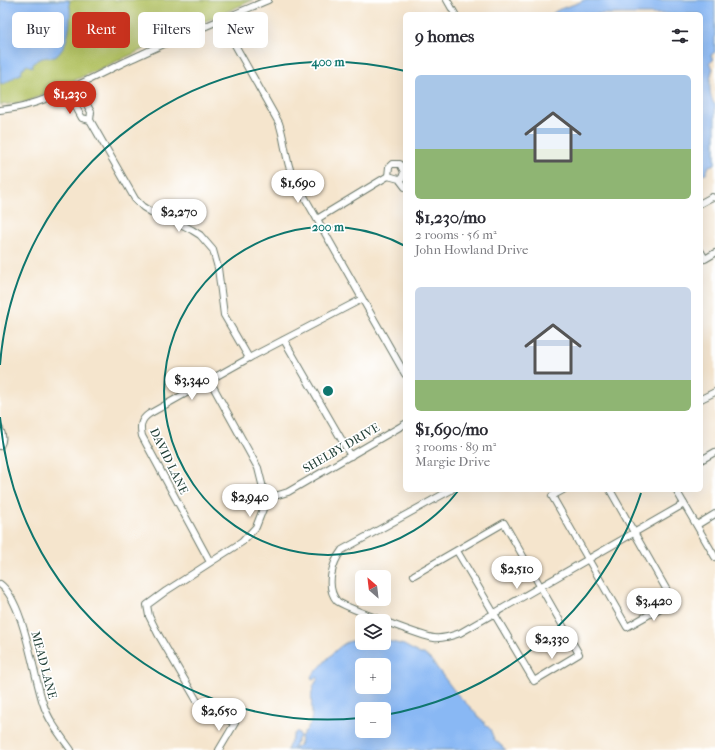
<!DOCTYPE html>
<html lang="en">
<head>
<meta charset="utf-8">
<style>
	:root { --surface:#fff; --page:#f2f2f3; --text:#2b2b33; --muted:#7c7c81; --accent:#c8321e }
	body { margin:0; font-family:"IM FELL French Canon",serif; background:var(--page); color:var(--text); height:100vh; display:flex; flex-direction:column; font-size:15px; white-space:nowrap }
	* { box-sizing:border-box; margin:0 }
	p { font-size:13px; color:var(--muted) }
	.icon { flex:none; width:22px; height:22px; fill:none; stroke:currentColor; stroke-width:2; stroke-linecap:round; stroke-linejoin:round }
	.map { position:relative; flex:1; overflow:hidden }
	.sheet { position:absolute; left:403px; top:12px; width:300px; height:480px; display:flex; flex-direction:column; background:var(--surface); border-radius:6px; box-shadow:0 4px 16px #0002 }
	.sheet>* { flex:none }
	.top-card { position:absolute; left:12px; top:12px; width:331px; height:36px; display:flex; gap:8px }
	.needle { width:26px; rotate:332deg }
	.controls { position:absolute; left:355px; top:570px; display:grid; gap:8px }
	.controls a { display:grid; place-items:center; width:36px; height:36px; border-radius:6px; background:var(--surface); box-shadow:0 4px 16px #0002; font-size:20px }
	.price { position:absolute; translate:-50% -34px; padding:0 9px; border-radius:14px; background:#fff; color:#222; font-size:13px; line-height:26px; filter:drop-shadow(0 1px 2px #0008) }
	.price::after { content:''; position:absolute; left:50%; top:24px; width:12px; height:9px; margin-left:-6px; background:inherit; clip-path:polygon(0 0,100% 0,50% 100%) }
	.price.selected { background:var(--accent); color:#fff }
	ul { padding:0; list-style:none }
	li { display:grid; align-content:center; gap:8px; height:212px; padding:0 12px }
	li span { display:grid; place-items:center; height:124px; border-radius:6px; color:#555 }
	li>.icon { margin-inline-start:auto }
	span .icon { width:72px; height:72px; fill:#fffc; stroke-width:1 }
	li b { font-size:17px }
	h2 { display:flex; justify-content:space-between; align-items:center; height:48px; padding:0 12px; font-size:17px }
	.pill { padding:0 14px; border-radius:6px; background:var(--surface); box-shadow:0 4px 16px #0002; font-size:14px; line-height:36px }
	.pill.selected { background:var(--accent); color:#fff }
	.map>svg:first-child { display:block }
	.green { fill:#b4c365; stroke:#6a804c }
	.water { fill:#89b8f4; stroke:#547a94; fill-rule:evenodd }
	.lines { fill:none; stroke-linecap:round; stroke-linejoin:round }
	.minor-casing { stroke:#6a786a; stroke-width:8 }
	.minor { stroke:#fff; stroke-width:6 }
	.ring { fill:none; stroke:#0f766e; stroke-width:2 }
	.labels { text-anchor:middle; stroke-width:3.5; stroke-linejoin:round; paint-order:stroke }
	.street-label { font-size:12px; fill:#1f3d34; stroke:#fff }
	.centre { fill:#0f766e; stroke:#fff; stroke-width:2 }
	.ring-label { font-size:12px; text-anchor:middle; font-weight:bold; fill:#0f766e; stroke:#fff; stroke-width:3.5; stroke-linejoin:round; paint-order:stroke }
</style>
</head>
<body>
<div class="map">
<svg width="715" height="750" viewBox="0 0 715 750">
	<rect width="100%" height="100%" fill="#fff"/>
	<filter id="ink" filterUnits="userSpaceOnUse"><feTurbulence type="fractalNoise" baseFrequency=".025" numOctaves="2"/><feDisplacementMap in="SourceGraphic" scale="8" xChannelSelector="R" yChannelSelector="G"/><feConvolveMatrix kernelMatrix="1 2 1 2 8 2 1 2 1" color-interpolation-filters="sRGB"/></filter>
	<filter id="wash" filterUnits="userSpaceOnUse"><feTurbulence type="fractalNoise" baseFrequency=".012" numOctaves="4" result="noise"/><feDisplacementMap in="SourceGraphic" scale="16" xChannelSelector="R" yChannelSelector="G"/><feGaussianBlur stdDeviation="0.9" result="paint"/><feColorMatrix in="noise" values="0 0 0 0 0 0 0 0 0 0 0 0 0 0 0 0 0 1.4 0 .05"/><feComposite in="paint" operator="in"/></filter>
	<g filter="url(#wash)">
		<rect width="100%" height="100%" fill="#f5e5cd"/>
		<path class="green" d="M0 0H253L26 102 0 105Z"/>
		<g class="water">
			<path d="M0 0H69C72 16 70 47 55 57 46 57 35 57 32 67L27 65 22 69 21 74 16 76 4 84 0 83Z"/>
			<path d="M584 0H715V52L711 55 713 60 709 64 713 68C709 78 708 97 715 105V164L709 166 706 174 701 175V14H552C559 7 574 6 584 0Z"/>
			<path d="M384 640 404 645 420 654H424L431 660 456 693 470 707 490 729 494 739 506 750H287L294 734 297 731 300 736 293 749 299 746C301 743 300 741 301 737 304 731 310 728 311 721 314 706 307 692 318 679L317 677 312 679 311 676C322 667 337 644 351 641 355 641 359 642 362 643 369 645 377 643 384 643ZM362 665H384V687H362ZM362 709H384V731H362Z"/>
		</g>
	</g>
	<g filter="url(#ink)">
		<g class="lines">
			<defs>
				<g id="minor">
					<path d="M447 0 455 14"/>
					<path d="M221 20 279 123C285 140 285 158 292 175L405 374"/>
					<path d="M76 85 91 112 90 120 135 199 143 207 164 220 175 221 192 230 200 235 213 250 218 268 224 315 249 358"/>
					<path d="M66 89 82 118 90 120"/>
					<path d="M0 110C48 106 98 73 142 54 183 35 226 18 268 0"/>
					<path d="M388 176 389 167 392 164H400L404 172 401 181"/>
					<path d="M701 203 712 197 715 198"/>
					<path d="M317 219 388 176 399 179 405 187"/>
					<path d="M701 252 705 259 715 253"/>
					<path d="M284 340 351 456"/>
					<path d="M210 381 258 468 265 496 263 509 256 527 242 542 166 591 147 605 149 616 158 634 197 701 212 713 235 723 219 750"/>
					<path d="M701 399 715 392"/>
					<path d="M0 429C3 435 4 440 0 446"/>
					<path d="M701 460 715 452"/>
					<path d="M451 490 342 550C332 563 325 587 337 601 342 606 424 637 434 638 443 639 452 636 460 633L684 504"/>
					<path d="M563 490 552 496 627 627 673 601 610 490"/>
					<path d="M676 490 715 557"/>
					<path d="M265 496H275L288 492 405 424"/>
					<path d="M697 525 715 514"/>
					<path d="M210 562 142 436C140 427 140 420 149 414L249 358 362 299"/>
					<path d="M414 575 504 523 579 654 534 681 457 551"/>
					<path d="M0 584C24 602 33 674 43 703 48 720 61 736 71 750"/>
				</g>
			</defs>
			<use href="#minor" class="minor-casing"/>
			<use href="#minor" class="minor"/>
		</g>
	</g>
	<g class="ring">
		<path d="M458 491A164 164 0 1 1 405 246"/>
		<path d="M641 493A329 329 0 0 1 385 715M360 718A329 329 0 0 1 0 417M0 365A329 329 0 0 1 405 71"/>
	</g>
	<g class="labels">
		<g class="street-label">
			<text transform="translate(341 448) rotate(-30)" y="4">SHELBY DRIVE</text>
			<text transform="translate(169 461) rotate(64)" y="4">DAVID LANE</text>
			<text transform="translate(44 665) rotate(75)" y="4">MEAD LANE</text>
		</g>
	</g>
	<circle cx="328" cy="391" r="6" class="centre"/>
	<g class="ring-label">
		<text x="328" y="66">400 m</text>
		<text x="328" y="231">200 m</text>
	</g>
</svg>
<div class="controls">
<a><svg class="needle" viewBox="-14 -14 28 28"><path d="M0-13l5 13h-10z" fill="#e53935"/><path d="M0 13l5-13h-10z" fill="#7c7c81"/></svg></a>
<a><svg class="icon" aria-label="layers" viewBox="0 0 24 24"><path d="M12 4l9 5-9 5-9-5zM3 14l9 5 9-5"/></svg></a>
<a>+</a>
<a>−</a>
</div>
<b class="price selected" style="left:70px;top:115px">$1,230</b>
<b class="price" style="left:298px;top:204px">$1,690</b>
<b class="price" style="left:179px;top:233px">$2,270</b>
<b class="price" style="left:192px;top:401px">$3,340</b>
<b class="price" style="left:250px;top:518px">$2,940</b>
<b class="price" style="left:517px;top:590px">$2,510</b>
<b class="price" style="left:654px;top:622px">$3,420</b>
<b class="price" style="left:552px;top:660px">$2,330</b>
<b class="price" style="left:219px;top:732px">$2,650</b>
<div class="top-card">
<a class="pill">Buy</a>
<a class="pill selected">Rent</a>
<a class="pill">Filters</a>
<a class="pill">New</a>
</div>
<section class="sheet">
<h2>9 homes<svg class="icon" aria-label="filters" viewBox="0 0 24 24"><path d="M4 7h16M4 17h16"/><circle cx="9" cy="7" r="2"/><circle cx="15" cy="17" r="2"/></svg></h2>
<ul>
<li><span style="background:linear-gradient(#a9c7e8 60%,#8fb573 0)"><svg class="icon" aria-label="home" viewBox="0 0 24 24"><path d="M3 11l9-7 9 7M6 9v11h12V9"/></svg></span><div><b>$1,230/mo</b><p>2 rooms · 56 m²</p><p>John Howland Drive</p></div></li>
<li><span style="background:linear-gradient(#c9d6e8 75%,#8fb573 0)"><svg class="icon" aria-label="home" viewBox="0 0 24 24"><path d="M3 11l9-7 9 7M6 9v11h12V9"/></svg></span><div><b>$1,690/mo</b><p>3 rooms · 89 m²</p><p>Margie Drive</p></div></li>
</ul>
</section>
</div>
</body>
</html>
